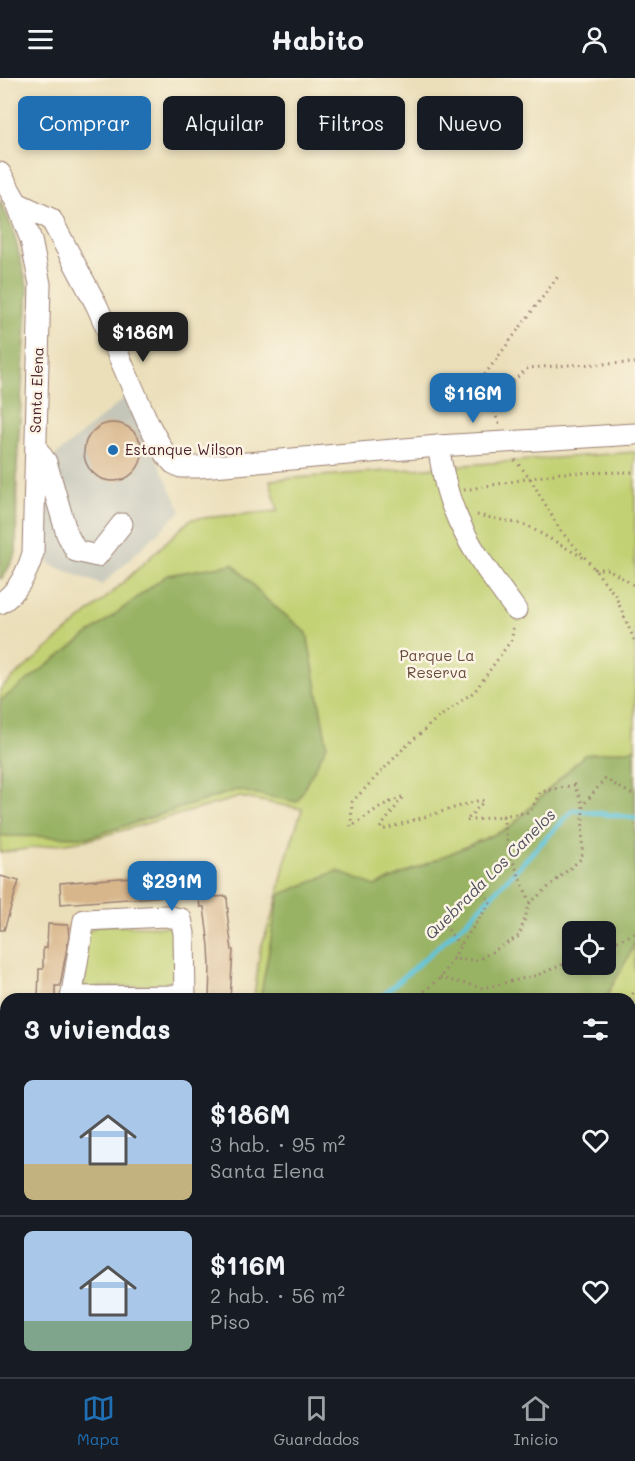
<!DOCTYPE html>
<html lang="es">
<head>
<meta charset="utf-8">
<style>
	:root { --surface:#171b24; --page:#242831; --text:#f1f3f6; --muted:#9ea1a6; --line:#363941; --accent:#1f6fb2 }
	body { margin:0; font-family:Mali,sans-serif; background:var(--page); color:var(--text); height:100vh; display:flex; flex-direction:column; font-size:22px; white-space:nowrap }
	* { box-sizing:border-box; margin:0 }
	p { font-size:20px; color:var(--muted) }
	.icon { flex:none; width:33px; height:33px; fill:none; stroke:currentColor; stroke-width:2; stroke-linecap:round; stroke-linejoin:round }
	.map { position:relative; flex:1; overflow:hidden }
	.details { position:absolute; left:0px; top:915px; width:636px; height:384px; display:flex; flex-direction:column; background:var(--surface); border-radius:18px 18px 0 0; box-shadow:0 3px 9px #0003 }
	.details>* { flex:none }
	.hud { position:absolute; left:18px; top:18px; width:600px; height:54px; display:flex; gap:12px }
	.tools { position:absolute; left:562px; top:843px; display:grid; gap:12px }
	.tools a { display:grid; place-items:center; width:54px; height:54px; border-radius:9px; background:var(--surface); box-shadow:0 3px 9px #0003; font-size:30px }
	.price { position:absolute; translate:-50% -51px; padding:0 14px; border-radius:12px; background:var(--accent); color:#fff; font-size:20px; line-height:39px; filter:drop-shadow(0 2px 3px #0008) }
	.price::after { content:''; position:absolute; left:50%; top:36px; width:18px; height:14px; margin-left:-9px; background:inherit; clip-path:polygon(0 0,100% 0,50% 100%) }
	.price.current { background:#222; color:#fff }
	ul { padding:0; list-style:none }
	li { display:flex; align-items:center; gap:18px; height:150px; padding:0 24px }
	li+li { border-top:2px solid var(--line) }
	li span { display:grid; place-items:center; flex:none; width:168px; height:120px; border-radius:9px; color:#555 }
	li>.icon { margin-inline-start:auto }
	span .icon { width:72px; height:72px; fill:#fffc; stroke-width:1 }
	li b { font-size:26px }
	h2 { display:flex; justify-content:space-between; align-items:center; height:72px; padding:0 24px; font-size:26px }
	.pill { padding:0 21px; border-radius:9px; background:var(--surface); box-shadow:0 3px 9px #0003; font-size:21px; line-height:54px }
	.pill.current { background:var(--accent); color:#fff }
	header { display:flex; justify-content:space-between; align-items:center; height:78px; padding:0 24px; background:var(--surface); font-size:27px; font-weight:700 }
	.dock { display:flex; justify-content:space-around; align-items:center; height:84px; border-top:2px solid var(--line); background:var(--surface); font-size:16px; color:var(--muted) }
	.dock a { display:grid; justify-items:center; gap:3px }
	.dock .current { color:var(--accent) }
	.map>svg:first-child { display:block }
	.industrial { fill:#c4c6b9 }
	.green { fill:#c2d173; stroke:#86784f; stroke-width:1.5; fill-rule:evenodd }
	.forest { fill:#99b365; stroke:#726948; stroke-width:1.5; fill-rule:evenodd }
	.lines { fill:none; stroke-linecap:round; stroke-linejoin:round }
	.stream { stroke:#5fc4dc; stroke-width:5 }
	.building { fill:#d8b68c }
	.minor-casing { stroke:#9a7f72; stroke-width:23 }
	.path { stroke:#9a7f72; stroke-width:3; stroke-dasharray:1.5 4.5; stroke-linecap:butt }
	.minor { stroke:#fff; stroke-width:21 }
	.poi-dot { fill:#1f6fb2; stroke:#fcf5e5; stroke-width:2 }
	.labels { text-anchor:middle; stroke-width:5; stroke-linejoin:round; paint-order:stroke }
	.street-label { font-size:15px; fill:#4a1f2b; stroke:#fcf5e5 }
	.poi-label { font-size:15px; fill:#4a1f2b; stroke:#fcf5e5; text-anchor:start }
	.park-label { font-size:15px; fill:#684c3d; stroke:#fcf5e5 }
	.water-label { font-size:16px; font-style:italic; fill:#505160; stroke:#fcf5e5 }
</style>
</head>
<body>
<header><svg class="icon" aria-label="menu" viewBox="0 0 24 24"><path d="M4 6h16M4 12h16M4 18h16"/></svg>Habito<svg class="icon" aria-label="person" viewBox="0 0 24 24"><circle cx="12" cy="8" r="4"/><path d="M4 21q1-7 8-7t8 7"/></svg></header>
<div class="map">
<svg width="635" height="1299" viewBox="0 0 635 1299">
	<rect width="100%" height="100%" fill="#fcf5e5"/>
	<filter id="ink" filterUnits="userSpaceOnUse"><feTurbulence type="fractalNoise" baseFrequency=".0167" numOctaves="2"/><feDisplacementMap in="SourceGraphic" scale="12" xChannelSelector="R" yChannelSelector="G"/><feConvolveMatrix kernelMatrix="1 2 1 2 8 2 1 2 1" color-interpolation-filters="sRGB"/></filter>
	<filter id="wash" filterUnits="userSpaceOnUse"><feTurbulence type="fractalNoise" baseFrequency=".008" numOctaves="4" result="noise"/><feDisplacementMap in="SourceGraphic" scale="24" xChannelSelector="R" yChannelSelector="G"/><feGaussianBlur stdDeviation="1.35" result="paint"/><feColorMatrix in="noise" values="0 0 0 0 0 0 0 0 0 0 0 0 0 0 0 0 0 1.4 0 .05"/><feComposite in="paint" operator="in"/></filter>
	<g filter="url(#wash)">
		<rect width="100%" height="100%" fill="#ebdfba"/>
		<path class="industrial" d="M127 318 181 433 102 507 49 486 42 389Z"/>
		<g class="green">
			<path d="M635 374V1299H244L245 1293H630V921H254L260 872 275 830 285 784 302 731 240 719 92 761 0 775V611L115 512 191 441 278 433 270 402ZM573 854H606V886H573Z"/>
			<path d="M99 847 174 849 175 907 84 910 87 854Z"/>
			<path d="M6 1155V1238L0 1242V1156Z"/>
		</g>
		<g class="forest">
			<path d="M0 122 13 152 28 212 17 387 16 475 4 498 0 501Z"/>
			<path d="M233 486 267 522 307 555 327 667 297 724 237 712 90 759 0 758V623L167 497Z"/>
			<path d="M635 671V862L632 872 605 921H260L279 817 337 793 375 808 509 750 584 677ZM573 854H606V886H573Z"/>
			<path d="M630 1152 635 1156V1299H301L302 1293H630Z"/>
		</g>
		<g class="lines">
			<path class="stream" d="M380 920 467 843 573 732 635 740"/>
		</g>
		<g id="blocks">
			<g class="building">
				<circle cx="113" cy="374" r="29"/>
				<path d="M213 793 216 819 227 818 228 834H227L232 872H233L230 921H209L210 888 209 868 204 829H200L198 818 168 820V818L61 826 60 805 156 797V800L192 797Z"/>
				<path d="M0 798 19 803 4 852H0Z"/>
				<path d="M48 846 68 847 69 858 60 908H55V921H38L39 891H43V870H47Z"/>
			</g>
		</g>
	</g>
	<g filter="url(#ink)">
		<use href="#blocks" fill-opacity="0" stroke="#9a7f72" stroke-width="1.5"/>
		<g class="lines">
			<defs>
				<g id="minor">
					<path d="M0 95 17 125 31 162 40 206 33 475C28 493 17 516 0 525"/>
					<path d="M17 125 51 141 97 228 148 345 165 376 173 385 181 389H198L225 387 438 368 635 356"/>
					<path d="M438 368C442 389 445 411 454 432 468 468 493 501 516 532"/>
					<path d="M37 371 46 384 67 456 76 473 97 478 122 446"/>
					<path d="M71 919 185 918"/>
					<path d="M71 921 84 842 166 838 181 841 184 855 185 921"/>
					<path d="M0 1146H6"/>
					<path d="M0 1257 6 1253"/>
				</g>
			</defs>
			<use href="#minor" class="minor-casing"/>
			<g class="path">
				<path d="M491 325 483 299 559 197"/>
				<path d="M499 346 491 325 493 320 528 290 569 287 635 285"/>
				<path d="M515 382 530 400 560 452 588 483 615 517 635 564"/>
				<path d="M464 412 560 395 635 394"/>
				<path d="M477 437 526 447 584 480"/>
				<path d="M594 491H608L635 508"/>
				<path d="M513 550 512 561 475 613 434 643 403 671 352 724 351 749 381 728 404 718 380 750 385 751 480 722 484 723 466 743 530 734 540 714 574 707 583 727"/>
				<path d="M503 738 509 774 530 824"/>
				<path d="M441 842 459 867"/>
				<path d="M606 868 635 855"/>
				<path d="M453 881 460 868 490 825 481 810"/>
				<path d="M440 900 483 910 538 897 573 882"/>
				<path d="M415 921 440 900 453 881 478 882 519 858 530 825 582 780 583 727 605 701 635 718"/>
				<path d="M629 921 635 913"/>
				<path d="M630 1134 635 1140"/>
			</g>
			<use href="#minor" class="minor"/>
		</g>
	</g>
	<circle class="poi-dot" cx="113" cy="372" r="6"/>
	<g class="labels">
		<g class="street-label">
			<text transform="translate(37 312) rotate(-88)" y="5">Santa Elena</text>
		</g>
		<g class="poi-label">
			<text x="125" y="377">Estanque Wilson</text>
		</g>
		<g class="park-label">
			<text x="437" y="583">Parque La<tspan x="437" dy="17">Reserva</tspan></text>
		</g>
		<g class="water-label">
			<text transform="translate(490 796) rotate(-45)" y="6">Quebrada Los Canelos</text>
		</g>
	</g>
</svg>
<div class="tools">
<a><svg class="icon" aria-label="locate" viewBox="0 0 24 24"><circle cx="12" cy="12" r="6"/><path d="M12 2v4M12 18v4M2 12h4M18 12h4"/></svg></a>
</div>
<b class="price current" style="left:143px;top:285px">$186M</b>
<b class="price" style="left:473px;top:346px">$116M</b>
<b class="price" style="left:172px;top:834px">$291M</b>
<div class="hud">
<a class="pill current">Comprar</a>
<a class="pill">Alquilar</a>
<a class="pill">Filtros</a>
<a class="pill">Nuevo</a>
</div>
<section class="details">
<h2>3 viviendas<svg class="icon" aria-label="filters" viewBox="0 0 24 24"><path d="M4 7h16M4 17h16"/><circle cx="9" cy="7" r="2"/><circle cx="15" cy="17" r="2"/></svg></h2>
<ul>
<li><span style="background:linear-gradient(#a9c7e8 70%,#c2b280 0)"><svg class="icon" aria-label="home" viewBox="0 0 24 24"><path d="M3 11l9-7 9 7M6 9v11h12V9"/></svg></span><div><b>$186M</b><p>3 hab. · 95 m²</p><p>Santa Elena</p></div><svg class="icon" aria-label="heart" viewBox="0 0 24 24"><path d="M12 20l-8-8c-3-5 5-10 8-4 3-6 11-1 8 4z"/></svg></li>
<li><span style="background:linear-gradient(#a9c7e8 75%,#7fa58c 0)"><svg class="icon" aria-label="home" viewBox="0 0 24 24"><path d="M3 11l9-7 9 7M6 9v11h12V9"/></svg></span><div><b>$116M</b><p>2 hab. · 56 m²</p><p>Piso</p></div><svg class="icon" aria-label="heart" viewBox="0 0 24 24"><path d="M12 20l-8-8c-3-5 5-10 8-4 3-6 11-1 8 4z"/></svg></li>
</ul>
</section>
</div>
<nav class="dock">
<a class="current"><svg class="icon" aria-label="map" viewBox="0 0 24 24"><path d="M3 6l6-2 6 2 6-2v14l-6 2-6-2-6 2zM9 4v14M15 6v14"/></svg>Mapa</a>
<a><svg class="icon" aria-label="saved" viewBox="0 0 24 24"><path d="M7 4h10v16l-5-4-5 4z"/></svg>Guardados</a>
<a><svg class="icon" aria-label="home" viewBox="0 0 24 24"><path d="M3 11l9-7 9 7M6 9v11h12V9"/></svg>Inicio</a>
</nav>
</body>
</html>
